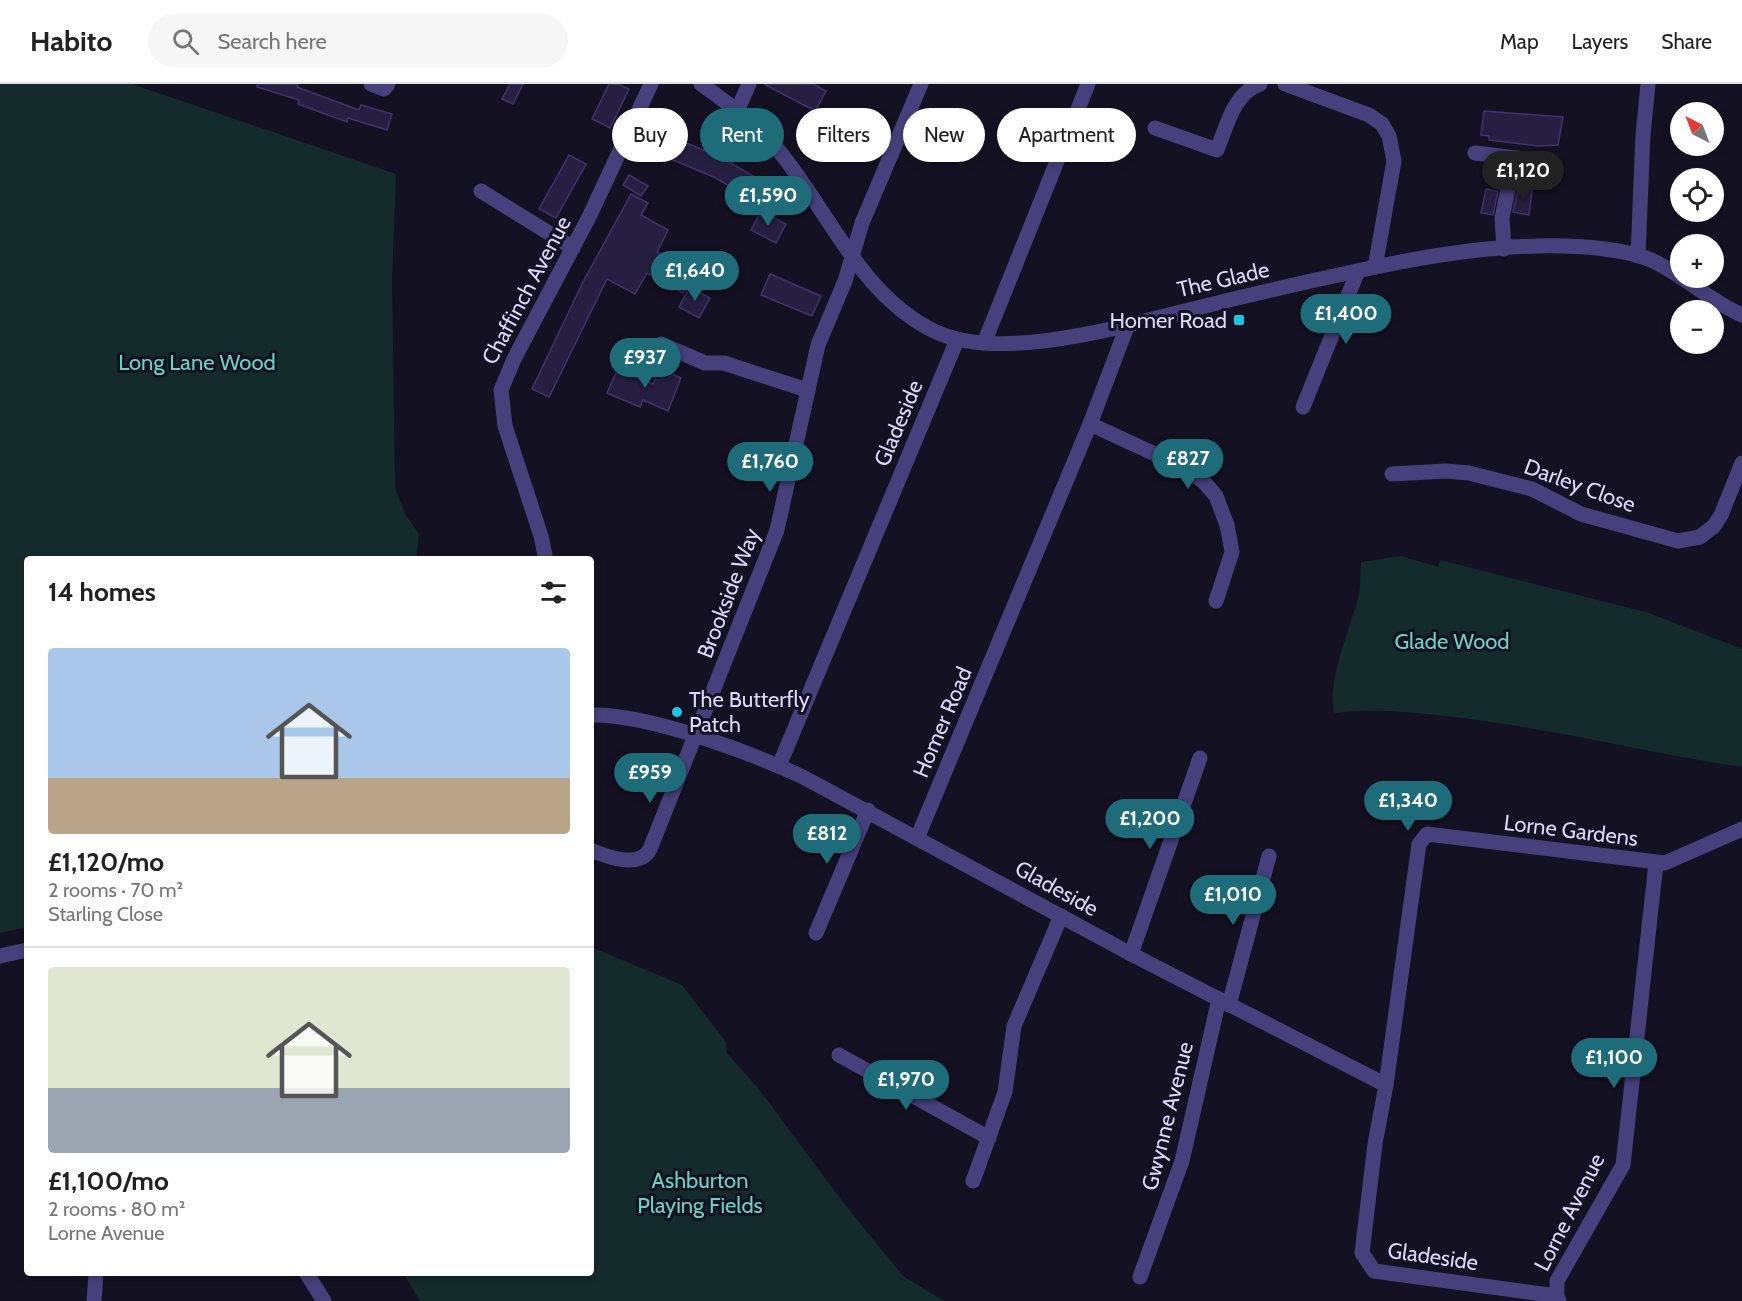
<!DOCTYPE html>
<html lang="en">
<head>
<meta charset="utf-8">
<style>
	:root { --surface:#fff; --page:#f6f6f6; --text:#222; --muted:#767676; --line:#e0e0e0; --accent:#1e6c79 }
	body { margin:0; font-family:Cabin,sans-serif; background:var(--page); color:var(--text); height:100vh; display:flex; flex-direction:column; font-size:22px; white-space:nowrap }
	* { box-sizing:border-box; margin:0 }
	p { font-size:20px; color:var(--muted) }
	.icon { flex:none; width:33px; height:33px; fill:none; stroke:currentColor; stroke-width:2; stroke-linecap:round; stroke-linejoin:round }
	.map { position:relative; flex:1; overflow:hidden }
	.drawer { position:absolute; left:24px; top:472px; width:570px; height:720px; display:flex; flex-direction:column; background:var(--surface); border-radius:6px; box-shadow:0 3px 9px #0003 }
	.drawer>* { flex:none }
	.hud { position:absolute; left:612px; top:24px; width:570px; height:54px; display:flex; gap:12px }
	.needle { width:39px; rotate:318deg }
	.buttons { position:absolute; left:1670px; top:18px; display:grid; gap:12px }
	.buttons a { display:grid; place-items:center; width:54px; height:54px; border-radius:50%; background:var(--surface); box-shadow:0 3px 9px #0003; font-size:30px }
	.price { position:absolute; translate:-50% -51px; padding:0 14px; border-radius:21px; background:var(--accent); color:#fff; font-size:20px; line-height:39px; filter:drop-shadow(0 2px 3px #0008) }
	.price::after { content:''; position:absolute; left:50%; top:36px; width:18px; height:14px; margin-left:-9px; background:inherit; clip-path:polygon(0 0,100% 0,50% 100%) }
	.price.current { background:#222; color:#fff }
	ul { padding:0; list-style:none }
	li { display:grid; align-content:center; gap:12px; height:318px; padding:0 24px }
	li+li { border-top:2px solid var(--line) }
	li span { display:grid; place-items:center; height:186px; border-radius:6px; color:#555 }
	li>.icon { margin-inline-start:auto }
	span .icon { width:108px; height:108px; fill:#fffc; stroke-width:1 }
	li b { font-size:26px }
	h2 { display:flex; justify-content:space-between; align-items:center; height:72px; padding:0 24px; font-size:26px }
	.tag { padding:0 21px; border-radius:27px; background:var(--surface); box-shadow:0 3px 9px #0003; font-size:21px; line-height:54px }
	.tag.current { background:var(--accent); color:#fff }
	header { display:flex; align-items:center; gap:36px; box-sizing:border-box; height:84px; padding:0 30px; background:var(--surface); border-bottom:2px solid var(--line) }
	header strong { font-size:28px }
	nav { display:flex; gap:33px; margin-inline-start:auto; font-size:21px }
	.search { width:420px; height:54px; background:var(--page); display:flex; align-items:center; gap:15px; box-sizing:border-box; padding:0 21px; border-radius:33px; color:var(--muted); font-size:22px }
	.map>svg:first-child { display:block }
	.green { fill:#142b2c }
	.building { fill:#271f41; stroke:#41336b; stroke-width:1.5 }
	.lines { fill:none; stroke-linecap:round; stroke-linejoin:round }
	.minor { stroke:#46417c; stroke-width:15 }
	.poi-dot { fill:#1ac6e3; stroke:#141122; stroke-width:2 }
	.labels { text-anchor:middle; stroke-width:6; stroke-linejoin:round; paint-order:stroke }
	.street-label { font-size:22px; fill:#dcd6fa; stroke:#141122 }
	.poi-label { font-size:22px; fill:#dcd6fa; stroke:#141122; text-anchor:end }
	.park-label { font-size:22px; fill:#6ad2bd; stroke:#141122 }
</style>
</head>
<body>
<header>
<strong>Habito</strong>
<div class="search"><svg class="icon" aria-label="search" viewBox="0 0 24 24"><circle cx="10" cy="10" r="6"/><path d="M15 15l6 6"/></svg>Search here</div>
<nav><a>Map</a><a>Layers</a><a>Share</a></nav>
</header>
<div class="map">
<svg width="1742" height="1217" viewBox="0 0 1742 1217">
	<rect width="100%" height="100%" fill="#141122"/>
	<g class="green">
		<path d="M0 0H132L396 90 392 194 395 404 405 430 419 450 416 475 27 476V843L0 849Z"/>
		<path d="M1401 472 1438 483 1440 476 1649 529 1742 565V683C1645 669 1551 644 1454 633 1414 628 1374 624 1335 629 1325 604 1350 543 1358 515 1361 504 1360 490 1361 478Z"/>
		<path d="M591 863 682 901 726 958 727 969 761 1008 842 1117 903 1192 944 1217H420L404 1190H591Z"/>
	</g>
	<g class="building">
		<path d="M257 0H298L297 3 359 26 361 21 392 30 387 46 348 34 347 38 298 20 299 16 257 3Z"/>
		<path d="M510 0H523L513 20 502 15Z"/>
		<path d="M609 0H618L629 5 610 44 592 35Z"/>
		<path d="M764 0H813L826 7 815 27Z"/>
		<path d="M1484 27 1563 33 1558 61 1538 62 1489 56V52L1481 51Z"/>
		<path d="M655 38 672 46 670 52 722 74 760 96 750 114 714 93 661 71 660 74 642 67Z"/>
		<path d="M569 71 586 80 556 134 539 125Z"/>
		<path d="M629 91 648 102 641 112 623 101Z"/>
		<path d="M1518 104 1532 106 1529 131 1513 128Z"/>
		<path d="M1486 105 1498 107 1493 131 1481 129Z"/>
		<path d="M631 110 648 119 641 131 668 146 657 168 694 188 683 209 647 189 635 210 607 195 549 313 532 305 583 198Z"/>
		<path d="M761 127 786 140 776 159 751 146Z"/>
		<path d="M770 190 821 212 812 232 761 211Z"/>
		<path d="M690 203 710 214 699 234 679 223Z"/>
		<path d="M659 285 681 294 668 327 643 316 640 323 607 309 617 286 653 300Z"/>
	</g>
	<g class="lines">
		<g class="minor">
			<path d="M371 0 384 5 388 0"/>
			<path d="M701 0C726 18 753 37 774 61 827 122 858 210 934 247 1001 280 1130 240 1201 223 1253 210 1305 198 1357 187 1433 170 1527 155 1605 165 1620 167 1637 170 1651 176 1683 190 1709 217 1742 231"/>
			<path d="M1285 0 1369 31 1382 40 1389 52 1394 77 1375 183"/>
			<path d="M737 27 749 0"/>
			<path d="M1155 44 1217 66C1227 42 1233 10 1260 0"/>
			<path d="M1475 69 1551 78"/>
			<path d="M481 107 573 164"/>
			<path d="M1504 165 1502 134 1514 76"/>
			<path d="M1638 172 1643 51 1648 0"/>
			<path d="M984 259 1088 0"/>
			<path d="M661 260 705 279H724L807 306"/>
			<path d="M1303 323 1358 187"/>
			<path d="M1090 340 1185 384 1204 398 1216 412 1227 441 1232 468 1216 517"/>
			<path d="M1392 390 1446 387 1469 389 1532 405 1581 430 1678 457 1700 453 1714 442 1721 431 1742 379"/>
			<path d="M546 476 541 452 505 342 501 306 514 275 590 131 651 0"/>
			<path d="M591 631C649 630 749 668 803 693L1131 870 1386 1001 1375 1060 1362 1169 1374 1187 1557 1212 1559 1217"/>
			<path d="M779 682 957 256"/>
			<path d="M918 752 1090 340 1128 240"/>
			<path d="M591 766C607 773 640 785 650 765L777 446 818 261 845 197 862 139 921 0"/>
			<path d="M816 849 868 726"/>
			<path d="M1131 870 1200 674"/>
			<path d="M0 872 27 866"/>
			<path d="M1229 921 1269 772"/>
			<path d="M839 971 989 1054"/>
			<path d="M1386 1001 1419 760 1427 750 1665 779 1742 745"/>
			<path d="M973 1097 1005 1008 1014 942 1061 832"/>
			<path d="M307 1190 324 1217"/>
			<path d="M1140 1193 1182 1077 1219 915"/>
			<path d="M1557 1212V1197L1623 1081 1656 779"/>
			<path d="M94 1217 96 1190"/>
		</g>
	</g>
	<g class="poi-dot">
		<rect x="1233" y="230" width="12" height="12" rx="3"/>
		<circle cx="677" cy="628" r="6"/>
	</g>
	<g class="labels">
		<g class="street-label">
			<text transform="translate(1223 195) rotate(-13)" y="8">The Glade</text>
			<text transform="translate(526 206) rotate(-62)" y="8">Chaffinch Avenue</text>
			<text transform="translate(898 339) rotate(-67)" y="8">Gladeside</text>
			<text transform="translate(1580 401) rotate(20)" y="8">Darley Close</text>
			<text transform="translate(728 509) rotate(-69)" y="8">Brookside Way</text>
			<text transform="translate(942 638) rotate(-67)" y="8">Homer Road</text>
			<text transform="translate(1571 746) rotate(7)" y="8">Lorne Gardens</text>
			<text transform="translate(1057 804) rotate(29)" y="8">Gladeside</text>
			<text transform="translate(1167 1032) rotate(-76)" y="8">Gwynne Avenue</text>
			<text transform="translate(1569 1128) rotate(-63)" y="8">Lorne Avenue</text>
			<text transform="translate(1433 1172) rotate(8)" y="8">Gladeside</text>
		</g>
		<g class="poi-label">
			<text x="1227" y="244">Homer Road</text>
			<text x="689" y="623" text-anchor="start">The Butterfly<tspan x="689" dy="25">Patch</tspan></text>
		</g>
		<g class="park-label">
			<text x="197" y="286">Long Lane Wood</text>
			<text x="1452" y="565">Glade Wood</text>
			<text x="700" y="1104">Ashburton<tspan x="700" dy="25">Playing Fields</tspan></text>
		</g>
	</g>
</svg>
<div class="buttons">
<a><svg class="needle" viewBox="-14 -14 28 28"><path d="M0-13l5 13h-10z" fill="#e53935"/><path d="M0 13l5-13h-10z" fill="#767676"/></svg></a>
<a><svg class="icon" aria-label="locate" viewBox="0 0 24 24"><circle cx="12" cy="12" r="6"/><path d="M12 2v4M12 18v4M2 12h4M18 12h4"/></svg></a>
<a>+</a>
<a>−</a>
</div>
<b class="price current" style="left:1523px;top:118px">£1,120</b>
<b class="price" style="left:768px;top:143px">£1,590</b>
<b class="price" style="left:695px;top:218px">£1,640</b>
<b class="price" style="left:1346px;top:261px">£1,400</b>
<b class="price" style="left:645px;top:305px">£937</b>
<b class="price" style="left:1188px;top:406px">£827</b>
<b class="price" style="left:770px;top:409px">£1,760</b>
<b class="price" style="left:650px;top:720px">£959</b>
<b class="price" style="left:1408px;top:748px">£1,340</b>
<b class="price" style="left:1150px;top:766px">£1,200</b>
<b class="price" style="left:827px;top:781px">£812</b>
<b class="price" style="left:1233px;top:842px">£1,010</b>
<b class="price" style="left:1614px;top:1005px">£1,100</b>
<b class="price" style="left:906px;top:1027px">£1,970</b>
<div class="hud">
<a class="tag">Buy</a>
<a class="tag current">Rent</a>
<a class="tag">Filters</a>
<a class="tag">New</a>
<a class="tag">Apartment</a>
</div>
<section class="drawer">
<h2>14 homes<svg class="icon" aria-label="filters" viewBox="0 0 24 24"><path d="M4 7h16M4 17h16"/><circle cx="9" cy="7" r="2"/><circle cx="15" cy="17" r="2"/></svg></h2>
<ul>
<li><span style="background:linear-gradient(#a9c7e8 70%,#b9a48a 0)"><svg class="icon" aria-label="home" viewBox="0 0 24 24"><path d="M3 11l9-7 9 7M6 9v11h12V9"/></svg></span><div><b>£1,120/mo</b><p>2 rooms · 70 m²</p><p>Starling Close</p></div></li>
<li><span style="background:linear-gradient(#dfe7d0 65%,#9aa5b1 0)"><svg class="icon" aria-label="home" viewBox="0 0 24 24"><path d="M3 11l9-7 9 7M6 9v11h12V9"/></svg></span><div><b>£1,100/mo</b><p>2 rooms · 80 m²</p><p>Lorne Avenue</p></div></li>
</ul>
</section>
</div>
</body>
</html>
